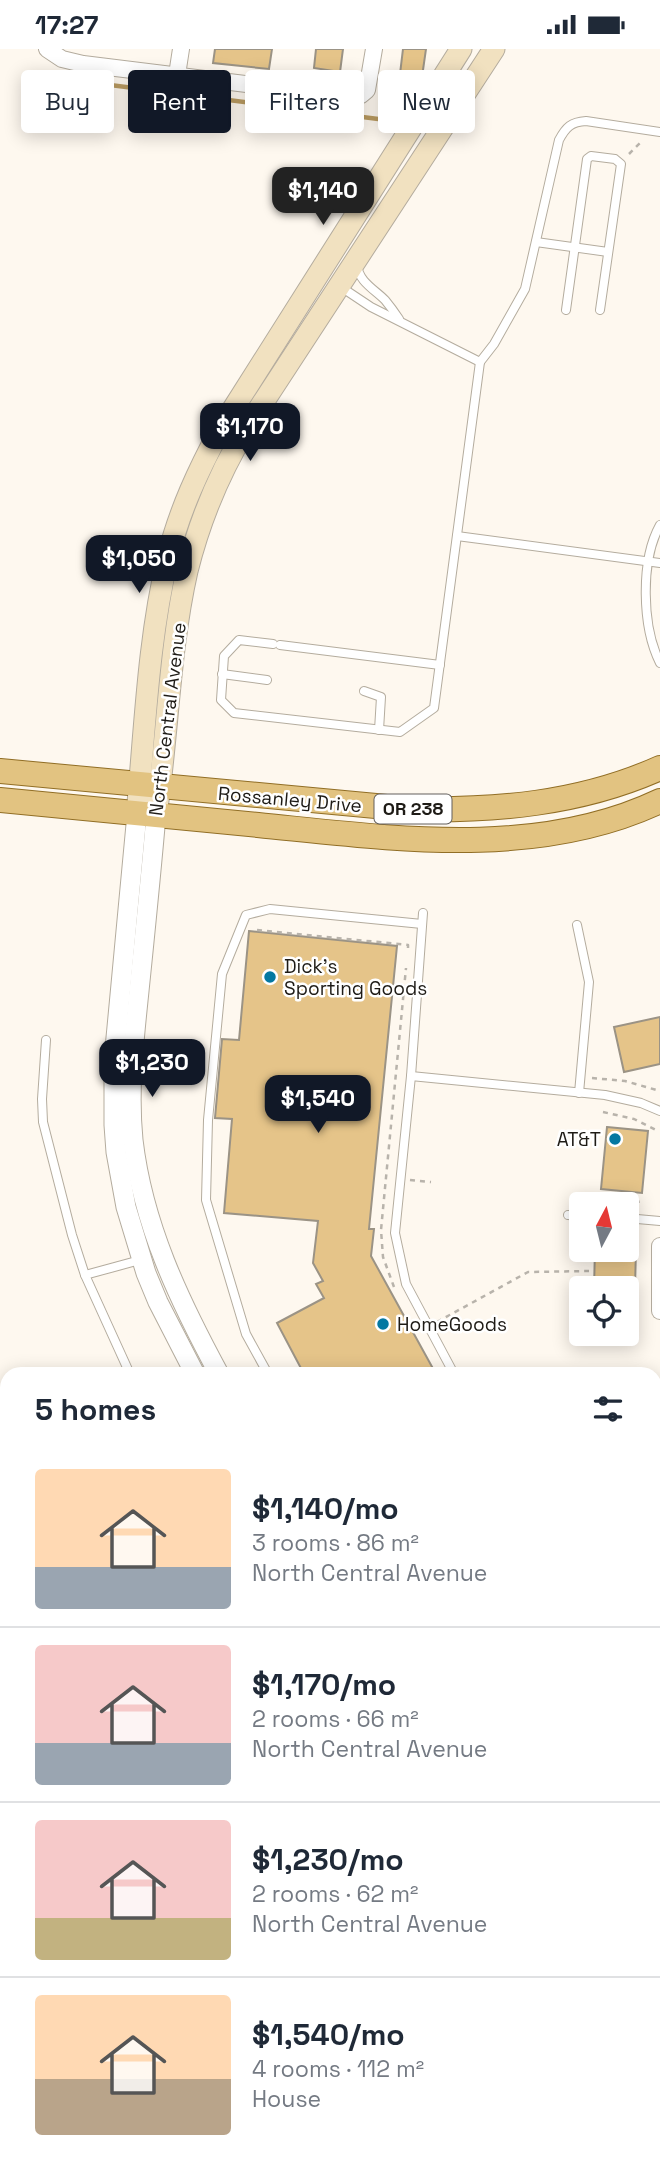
<!DOCTYPE html>
<html lang="en">
<head>
<meta charset="utf-8">
<style>
	:root { --surface:#fff; --page:#f2f2f3; --text:#1f2937; --muted:#747a83; --line:#e0e1e3; --accent:#111827 }
	body { margin:0; font-family:"Space Grotesk",sans-serif; background:var(--page); color:var(--text); height:100vh; display:flex; flex-direction:column; font-size:26px; white-space:nowrap }
	* { box-sizing:border-box; margin:0 }
	p { font-size:23px; color:var(--muted) }
	.icon { flex:none; width:38px; height:38px; fill:none; stroke:currentColor; stroke-width:2; stroke-linecap:round; stroke-linejoin:round }
	.map { position:relative; flex:1; overflow:hidden }
	.panel { position:absolute; left:0px; top:1318px; width:662px; height:800px; display:flex; flex-direction:column; background:var(--surface); border-radius:21px 21px 0 0; box-shadow:0 4px 18px #0003 }
	.panel>* { flex:none }
	.hud { position:absolute; left:21px; top:21px; width:620px; height:63px; display:flex; gap:14px }
	.needle { width:46px; rotate:7deg }
	.fabs { position:absolute; left:569px; top:1143px; display:grid; gap:14px }
	.fabs a { display:grid; place-items:center; width:70px; height:70px; border-radius:7px; background:var(--surface); box-shadow:0 4px 18px #0003; font-size:35px }
	.price { position:absolute; translate:-50% -60px; padding:0 16px; border-radius:14px; background:var(--accent); color:#fff; font-size:23px; line-height:46px; filter:drop-shadow(0 2px 4px #0008) }
	.price::after { content:''; position:absolute; left:50%; top:42px; width:21px; height:16px; margin-left:-10px; background:inherit; clip-path:polygon(0 0,100% 0,50% 100%) }
	.price.selected { background:#222; color:#fff }
	ul { padding:0; list-style:none }
	li { display:flex; align-items:center; gap:21px; height:175px; padding:0 35px }
	li+li { border-top:2px solid var(--line) }
	li span { display:grid; place-items:center; flex:none; width:196px; height:140px; border-radius:7px; color:#555 }
	li>.icon { margin-inline-start:auto }
	span .icon { width:84px; height:84px; fill:#fffc; stroke-width:1 }
	li b { font-size:30px }
	h2 { display:flex; justify-content:space-between; align-items:center; height:84px; padding:0 35px; font-size:30px }
	.chip { padding:0 24px; border-radius:7px; background:var(--surface); box-shadow:0 4px 18px #0003; font-size:24px; line-height:63px }
	.chip.selected { background:var(--accent); color:#fff }
	.status { display:flex; justify-content:space-between; align-items:center; height:49px; padding:0 35px; background:var(--surface); direction:ltr }
	.status svg { height:19px; fill:currentColor }
	.map>svg:first-child { display:block }
	.lines { fill:none; stroke-linecap:round; stroke-linejoin:round }
	.stream { stroke:#ba9b61; stroke-width:4.5 }
	.building { fill:#e5c489; stroke:#9b9385; stroke-width:2 }
	.service-casing { stroke:#b4ac9e; stroke-width:10 }
	.minor-casing { stroke:#b4ac9e; stroke-width:18 }
	.tertiary-casing { stroke:#b4ac9e; stroke-width:21 }
	.secondary-casing { stroke:#b4ac9e; stroke-width:23 }
	.primary-casing { stroke:#916e25; stroke-width:26 }
	.path { stroke:#b8b3ab; stroke-width:2.5; stroke-dasharray:5 5; stroke-linecap:butt }
	.service { stroke:#fff; stroke-width:8 }
	.minor { stroke:#fff; stroke-width:16 }
	.tertiary { stroke:#fff; stroke-width:19 }
	.secondary { stroke:#f1e1c0; stroke-width:21 }
	.primary { stroke:#e2c381; stroke-width:24 }
	.rail { stroke:#5b5851; stroke-width:4.5; stroke-dasharray:14 7; stroke-linecap:butt }
	.poi-dot { fill:#0478a1; stroke:#fff; stroke-width:2.5 }
	.labels { text-anchor:middle; stroke-width:5; stroke-linejoin:round; paint-order:stroke }
	.shield { fill:#fff; stroke:#625f5c; stroke-width:2 }
	.shield-label { font-size:18px; font-weight:bold; fill:#1e1b16 }
	.street-label { font-size:19px; fill:#1e1b16; stroke:#fff }
	.poi-label { font-size:19px; fill:#1e1b16; stroke:#fff; text-anchor:start }
</style>
</head>
<body>
<div class="status"><b>17:27</b><svg viewBox="0 0 49 12"><path d="M0 12V9h3v3zM5 12V6h3v6zM10 12V3h3v9zM15 12V0h3v12zM26 1h20v11H26zM47 4h2v5h-2z"/></svg></div>
<div class="map">
<svg width="660" height="2116" viewBox="0 0 660 2116">
	<rect width="100%" height="100%" fill="#fef8ef"/>
	<g class="lines">
		<path class="stream" d="M47 28 394 72"/>
	</g>
	<g class="building">
		<path d="M215 0H272L269 20 213 14Z"/>
		<path d="M316 0H343L340 23 314 19Z"/>
		<path d="M403 0H426L422 28 400 25Z"/>
		<path d="M249 882 397 897 369 1180H374L371 1207 436 1325H304L277 1274 324 1249 316 1235 323 1232 313 1214 318 1172 224 1164 232 1070 215 1069 222 990 239 991Z"/>
		<path d="M660 968V1015L624 1023 614 978Z"/>
		<path d="M607 1078 648 1082 642 1144 601 1140Z"/>
		<path d="M595 1200H636L635 1239H594Z"/>
	</g>
	<g class="lines">
		<defs>
			<g id="service">
				<path d="M536 193 608 203"/>
				<path d="M357 216C359 233 374 240 385 251 390 257 395 264 399 270"/>
				<path d="M341 238 371 258 480 313 494 295 525 240 559 91C566 78 571 73 586 72L660 83"/>
				<path d="M566 261 587 110 591 107 615 110 621 115 600 261"/>
				<path d="M660 476C640 512 642 578 660 614"/>
				<path d="M457 487 660 514"/>
				<path d="M273 595 239 591 224 607 221 651 234 664 400 683 434 659 480 313"/>
				<path d="M280 596 440 616"/>
				<path d="M222 625 267 631"/>
				<path d="M364 642 381 648 379 681"/>
				<path d="M577 876 589 933 579 1044"/>
				<path d="M46 991 42 1050 43 1073 72 1186 85 1226 130 1325"/>
				<path d="M411 1027 423 864"/>
				<path d="M568 1166 581 1167"/>
				<path d="M626 1169 660 1172"/>
				<path d="M85 1226 140 1211"/>
				<path d="M268 1325 246 1285 206 1151 208 1071 222 925 246 866 270 860 422 875"/>
				<path d="M454 1325 406 1235 395 1184 411 1027 605 1046 641 1054 660 1062"/>
				<path d="M0 1679 7 1692"/>
				<path d="M158 2116H159"/>
			</g>
			<g id="minor">
				<path d="M47 0 62 10 83 15 352 48 361 46 367 41 374 0"/>
				<path d="M177 26 181 0"/>
				<path d="M660 1197V1262"/>
				<path d="M654 1400 660 1397"/>
			</g>
			<g id="tertiary">
				<path d="M137 765 114 1010V1076L116 1103 126 1158 146 1224 158 1253 195 1325"/>
				<path d="M156 766C151 825 145 883 139 942 134 991 128 1041 133 1091 143 1176 179 1251 219 1325"/>
				<path d="M627 2110 630 2116"/>
			</g>
			<g id="secondary">
				<path d="M137 765C145 680 148 591 168 508 179 462 199 420 221 379L461 0"/>
				<path d="M156 766C168 685 169 602 187 522 200 470 221 420 249 375L494 0"/>
				<path d="M654 1838 660 1833"/>
				<path d="M332 2116 338 2110"/>
			</g>
			<g id="primary">
				<path d="M0 722 408 760C495 762 580 755 660 719"/>
				<path d="M0 751C86 760 172 768 258 776 390 789 536 811 660 752"/>
			</g>
		</defs>
		<use href="#service" class="service-casing"/>
		<use href="#minor" class="minor-casing"/>
		<use href="#tertiary" class="tertiary-casing"/>
		<use href="#secondary" class="secondary-casing"/>
		<use href="#primary" class="primary-casing"/>
		<g class="path">
			<path d="M629 105 641 93"/>
			<path d="M257 881 408 896V899"/>
			<path d="M592 1029 625 1032 660 1042"/>
			<path d="M603 1063 634 1070 656 1081"/>
			<path d="M410 1131 431 1133"/>
			<path d="M595 1150 633 1154 642 1152"/>
			<path d="M394 1238 383 1208 381 1181 406 919"/>
			<path d="M437 1273 528 1223 589 1222"/>
		</g>
		<use href="#service" class="service"/>
		<use href="#minor" class="minor"/>
		<use href="#tertiary" class="tertiary"/>
		<use href="#secondary" class="secondary"/>
		<use href="#primary" class="primary"/>
		<g class="rail">
			<path d="M0 1437 7 1450"/>
			<path d="M0 1502 7 1516"/>
			<path d="M0 1541 7 1555"/>
			<path d="M0 1607 7 1620"/>
			<path d="M209 2110 212 2116"/>
			<path d="M313 2110 316 2116"/>
		</g>
	</g>
	<g class="poi-dot">
		<circle cx="270" cy="928" r="7"/>
		<circle cx="615" cy="1090" r="7"/>
		<circle cx="383" cy="1275" r="7"/>
	</g>
	<g class="labels">
		<rect class="shield" x="374.5" y="745.5" width="77" height="29" rx="5"/>
		<g class="shield-label">
			<text x="413" y="766">OR 238</text>
		</g>
		<g class="street-label">
			<text transform="translate(167 670) rotate(-83)" y="7">North Central Avenue</text>
			<text transform="translate(290 750) rotate(5)" y="7">Rossanley Drive</text>
		</g>
		<g class="poi-label">
			<text x="284" y="924">Dick's<tspan x="284" dy="22">Sporting Goods</tspan></text>
			<text x="601" y="1097" text-anchor="end">AT&amp;T</text>
			<text x="397" y="1282">HomeGoods</text>
		</g>
	</g>
</svg>
<div class="fabs">
<a><svg class="needle" viewBox="-14 -14 28 28"><path d="M0-13l5 13h-10z" fill="#e53935"/><path d="M0 13l5-13h-10z" fill="#747a83"/></svg></a>
<a><svg class="icon" aria-label="locate" viewBox="0 0 24 24"><circle cx="12" cy="12" r="6"/><path d="M12 2v4M12 18v4M2 12h4M18 12h4"/></svg></a>
</div>
<b class="price selected" style="left:323px;top:178px">$1,140</b>
<b class="price" style="left:250px;top:414px">$1,170</b>
<b class="price" style="left:139px;top:546px">$1,050</b>
<b class="price" style="left:152px;top:1050px">$1,230</b>
<b class="price" style="left:318px;top:1086px">$1,540</b>
<div class="hud">
<a class="chip">Buy</a>
<a class="chip selected">Rent</a>
<a class="chip">Filters</a>
<a class="chip">New</a>
</div>
<section class="panel">
<h2>5 homes<svg class="icon" aria-label="filters" viewBox="0 0 24 24"><path d="M4 7h16M4 17h16"/><circle cx="9" cy="7" r="2"/><circle cx="15" cy="17" r="2"/></svg></h2>
<ul>
<li><span style="background:linear-gradient(#ffd9b3 70%,#9aa5b1 0)"><svg class="icon" aria-label="home" viewBox="0 0 24 24"><path d="M3 11l9-7 9 7M6 9v11h12V9"/></svg></span><div><b>$1,140/mo</b><p>3 rooms · 86 m²</p><p>North Central Avenue</p></div></li>
<li><span style="background:linear-gradient(#f6c9c9 70%,#9aa5b1 0)"><svg class="icon" aria-label="home" viewBox="0 0 24 24"><path d="M3 11l9-7 9 7M6 9v11h12V9"/></svg></span><div><b>$1,170/mo</b><p>2 rooms · 66 m²</p><p>North Central Avenue</p></div></li>
<li><span style="background:linear-gradient(#f6c9c9 70%,#c2b280 0)"><svg class="icon" aria-label="home" viewBox="0 0 24 24"><path d="M3 11l9-7 9 7M6 9v11h12V9"/></svg></span><div><b>$1,230/mo</b><p>2 rooms · 62 m²</p><p>North Central Avenue</p></div></li>
<li><span style="background:linear-gradient(#ffd9b3 60%,#b9a48a 0)"><svg class="icon" aria-label="home" viewBox="0 0 24 24"><path d="M3 11l9-7 9 7M6 9v11h12V9"/></svg></span><div><b>$1,540/mo</b><p>4 rooms · 112 m²</p><p>House</p></div></li>
</ul>
</section>
</div>
</body>
</html>
